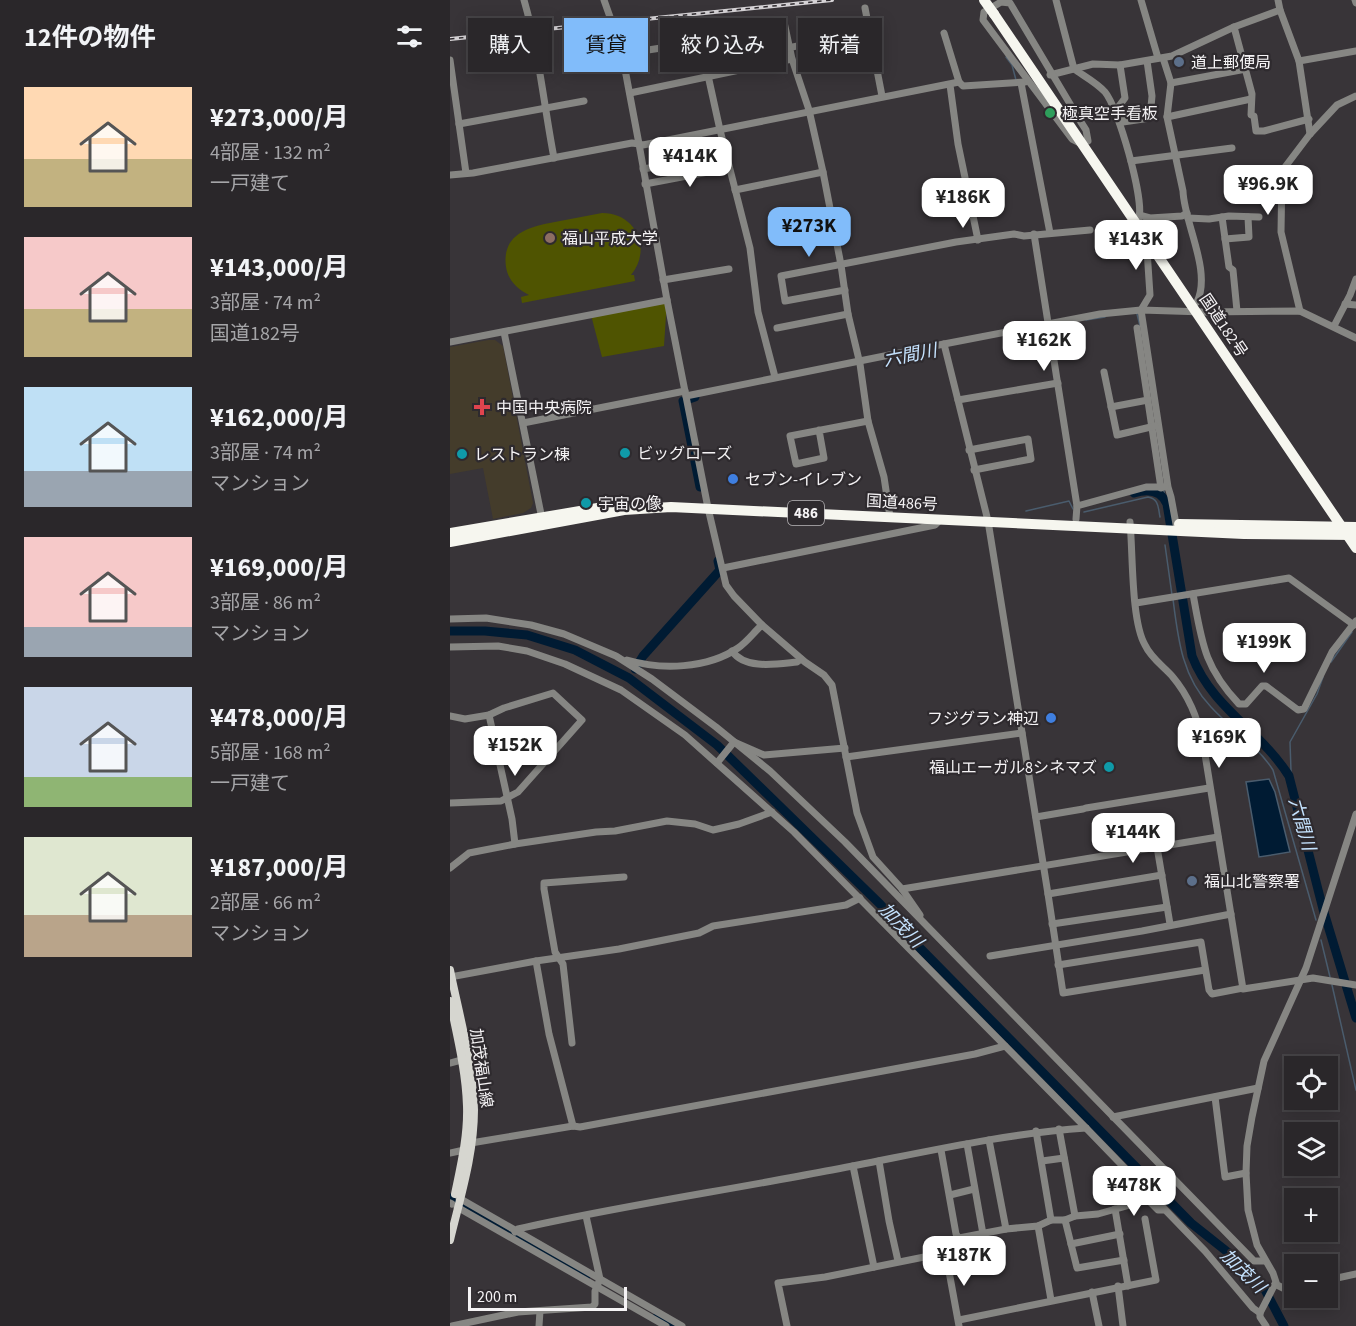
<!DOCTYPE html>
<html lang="ja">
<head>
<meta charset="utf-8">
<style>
	:root { --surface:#2a272a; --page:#363336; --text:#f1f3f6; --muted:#a5a5a8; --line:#464447; --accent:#81bcfa }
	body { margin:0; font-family:"Source Sans 3","Noto Sans JP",sans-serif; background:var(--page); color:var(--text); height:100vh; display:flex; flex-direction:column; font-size:22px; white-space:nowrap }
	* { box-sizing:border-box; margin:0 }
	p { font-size:20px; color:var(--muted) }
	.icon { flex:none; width:33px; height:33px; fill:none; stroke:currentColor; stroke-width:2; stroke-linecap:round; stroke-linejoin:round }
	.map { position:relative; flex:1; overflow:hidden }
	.side { display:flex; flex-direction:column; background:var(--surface); width:450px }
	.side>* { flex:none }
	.top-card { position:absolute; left:18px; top:18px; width:570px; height:54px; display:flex; gap:12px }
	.controls { position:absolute; left:834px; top:1056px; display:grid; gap:12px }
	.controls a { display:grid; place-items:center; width:54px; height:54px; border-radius:0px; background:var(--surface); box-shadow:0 3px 15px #0003,0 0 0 2px var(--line); font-size:30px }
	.scale { position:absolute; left:18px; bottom:15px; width:159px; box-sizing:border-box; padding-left:6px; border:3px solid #f5f3f5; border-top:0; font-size:16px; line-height:21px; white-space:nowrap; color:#f5f3f5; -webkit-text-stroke:4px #2e2a2e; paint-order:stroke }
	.price { position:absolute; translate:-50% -51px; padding:0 14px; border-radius:12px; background:#fff; color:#222; font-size:20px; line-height:39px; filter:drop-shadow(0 2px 3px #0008) }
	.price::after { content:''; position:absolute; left:50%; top:36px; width:18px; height:14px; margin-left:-9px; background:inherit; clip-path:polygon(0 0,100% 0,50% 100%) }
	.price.on { background:var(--accent); color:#111 }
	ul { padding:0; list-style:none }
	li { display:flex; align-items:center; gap:18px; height:150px; padding:0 24px }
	li span { display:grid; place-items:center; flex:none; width:168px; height:120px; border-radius:0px; color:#555 }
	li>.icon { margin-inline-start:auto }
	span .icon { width:72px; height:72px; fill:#fffc; stroke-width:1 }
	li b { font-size:26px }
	h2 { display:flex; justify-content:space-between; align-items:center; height:72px; padding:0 24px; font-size:26px }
	.chip { padding:0 21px; border-radius:0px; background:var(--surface); box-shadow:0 3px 15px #0003,0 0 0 2px var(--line); font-size:21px; line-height:54px }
	.chip.on { background:var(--accent); color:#111 }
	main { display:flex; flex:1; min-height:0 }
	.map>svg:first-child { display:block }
	.medical { fill:#443c2b }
	.green { fill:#4f5401 }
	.water { fill:#001b33; stroke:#4a5c6d; stroke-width:1.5 }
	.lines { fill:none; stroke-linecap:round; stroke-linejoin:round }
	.stream { stroke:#4a5c6d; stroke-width:1.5 }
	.river { stroke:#001b33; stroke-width:9 }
	.minor { stroke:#868683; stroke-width:7 }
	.major { stroke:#d6d6d0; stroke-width:8 }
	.highway { stroke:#f6f6ef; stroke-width:10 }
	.rail-casing { stroke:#d6d3d6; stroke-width:4 }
	.rail { stroke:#2e2a2e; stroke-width:1.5; stroke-dasharray:4.5; stroke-linecap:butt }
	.highway-bridge { stroke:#f6f6ef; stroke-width:10 }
	.service-dot { fill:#5c6f8a; stroke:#2e2a2e; stroke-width:2 }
	.leisure-dot { fill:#2e9e5b; stroke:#2e2a2e; stroke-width:2 }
	.education-dot { fill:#8d6e63; stroke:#2e2a2e; stroke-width:2 }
	.health-dot { fill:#e0444e; stroke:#2e2a2e; stroke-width:2 }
	.culture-dot { fill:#0f9aa8; stroke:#2e2a2e; stroke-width:2 }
	.shop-dot { fill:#3f7fe0; stroke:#2e2a2e; stroke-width:2 }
	.labels { text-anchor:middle; stroke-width:4.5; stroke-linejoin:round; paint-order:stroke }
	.shield { fill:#2e2a2e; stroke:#b9b7b9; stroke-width:1.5 }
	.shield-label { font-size:15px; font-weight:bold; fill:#f5f3f5 }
	.poi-label { font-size:16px; fill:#f5f3f5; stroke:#2e2a2e; text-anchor:start }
	.street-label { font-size:16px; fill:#f5f3f5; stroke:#2e2a2e }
	.water-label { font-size:18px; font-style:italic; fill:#c5e3ff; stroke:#2e2a2e }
</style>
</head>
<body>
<main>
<section class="side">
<h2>12件の物件<svg class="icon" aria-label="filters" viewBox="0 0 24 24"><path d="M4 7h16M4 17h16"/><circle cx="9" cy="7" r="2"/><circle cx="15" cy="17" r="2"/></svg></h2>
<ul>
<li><span style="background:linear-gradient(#ffd9b3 60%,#c2b280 0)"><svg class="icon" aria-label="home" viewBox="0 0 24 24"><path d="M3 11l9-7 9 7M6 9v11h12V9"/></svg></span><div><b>¥273,000/月</b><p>4部屋 · 132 m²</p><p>一戸建て</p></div></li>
<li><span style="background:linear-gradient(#f6c9c9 60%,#c2b280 0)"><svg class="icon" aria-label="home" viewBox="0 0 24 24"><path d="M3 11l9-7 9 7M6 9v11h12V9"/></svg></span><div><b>¥143,000/月</b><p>3部屋 · 74 m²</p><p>国道182号</p></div></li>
<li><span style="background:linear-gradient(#bfe0f5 70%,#9aa5b1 0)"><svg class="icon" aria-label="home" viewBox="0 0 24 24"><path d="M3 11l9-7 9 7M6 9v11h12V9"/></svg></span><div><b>¥162,000/月</b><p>3部屋 · 74 m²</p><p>マンション</p></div></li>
<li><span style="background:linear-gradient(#f6c9c9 75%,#9aa5b1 0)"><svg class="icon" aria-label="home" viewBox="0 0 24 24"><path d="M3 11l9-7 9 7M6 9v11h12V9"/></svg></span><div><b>¥169,000/月</b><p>3部屋 · 86 m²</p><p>マンション</p></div></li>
<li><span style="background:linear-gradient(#c9d6e8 75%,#8fb573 0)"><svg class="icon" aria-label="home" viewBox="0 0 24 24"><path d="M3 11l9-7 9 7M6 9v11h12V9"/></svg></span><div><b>¥478,000/月</b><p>5部屋 · 168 m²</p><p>一戸建て</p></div></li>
<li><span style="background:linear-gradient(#dfe7d0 65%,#b9a48a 0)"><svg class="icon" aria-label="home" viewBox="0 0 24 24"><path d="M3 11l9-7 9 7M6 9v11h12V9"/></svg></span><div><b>¥187,000/月</b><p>2部屋 · 66 m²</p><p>マンション</p></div></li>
</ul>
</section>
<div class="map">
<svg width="906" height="1326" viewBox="0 0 906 1326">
	<rect width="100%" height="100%" fill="#383438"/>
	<path class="medical" d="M38 340H45L53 346 83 503 81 508 73 513 43 519 33 468 0 474V347Z"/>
	<g class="green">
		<path d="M152 213C187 213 202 250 181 275H184L185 281 72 303 71 297 79 295C67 289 58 280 56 267 51 231 84 226 110 221 124 218 138 216 152 213Z"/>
		<path d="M217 300 214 346 152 357 141 315Z"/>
	</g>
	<path class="water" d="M819 779 825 792 840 852 809 857 796 782Z"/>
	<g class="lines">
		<g class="stream">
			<path d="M556 57 562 65 566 80"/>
			<path d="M687 314 690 326"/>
			<path d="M636 320 655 317"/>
			<path d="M714 491 715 498"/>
			<path d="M576 511 619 501 623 509"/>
			<path d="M634 512 698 497C709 499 708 507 710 517"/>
			<path d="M715 545 722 595"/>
			<path d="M723 599C728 639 732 677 761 707 781 729 807 745 823 770L866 920"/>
			<path d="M881 662 902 632"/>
			<path d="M839 776 841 771 840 742 867 694 873 677"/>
			<path d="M871 940 880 977"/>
			<path d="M882 985 906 1090"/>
		</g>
		<g class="river">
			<path d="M245 397 233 401 250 487"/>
			<path d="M684 493C697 489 711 490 717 504L742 656C762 708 811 731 839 776L873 909 906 1018"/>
			<path d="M0 631H35L77 635 125 650 179 678 267 745 430 904 470 948 741 1223 780 1254 814 1288 834 1326"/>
			<path d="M185 669 193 656 270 570 268 561"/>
			<path d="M0 1198 136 1276"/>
			<path d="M207 1317 222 1326"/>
		</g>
		<g class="minor">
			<path d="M74 0C89 52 94 106 104 158"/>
			<path d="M154 0 171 48 189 144 193 145 509 82"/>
			<path d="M606 0 624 69C634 76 647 83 655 92 668 107 694 198 689 218L685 221"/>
			<path d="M691 0 708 58"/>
			<path d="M905 0 906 3"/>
			<path d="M415 8 432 96"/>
			<path d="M830 10 849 61 860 134"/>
			<path d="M334 22 342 59 359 110 373 172 391 265 398 314 410 364 418 421 434 477 440 517"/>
			<path d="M784 27 802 94 801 115 804 116 806 131H814L859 119"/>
			<path d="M494 33 509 82 513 86 575 82"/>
			<path d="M172 54 211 48 250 39 270 130 300 248 308 312 325 377"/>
			<path d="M713 58 721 83 717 117 733 191C734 223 762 271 747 302"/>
			<path d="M0 60 16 173"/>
			<path d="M849 61 906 51"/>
			<path d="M255 65 420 31"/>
			<path d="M670 65 675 98 669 106 673 122 700 118 702 96 697 61"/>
			<path d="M600 75 643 64 670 65 722 56 784 27 830 10 828 0"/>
			<path d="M571 83 600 233"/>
			<path d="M721 83 796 69"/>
			<path d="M500 85 508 144 528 240"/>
			<path d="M180 93 342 59"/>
			<path d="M717 117 801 99"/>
			<path d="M9 124 134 101"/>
			<path d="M630 143 622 139 533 20 534 12 551 2 560 3 629 119 636 130 638 141"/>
			<path d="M681 161 782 148"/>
			<path d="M193 169 247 160C255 153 250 143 248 135"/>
			<path d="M0 175 23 173 182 143 189 144 217 300 258 508 276 585 284 596 312 625 355 662 374 675 382 685 407 813 423 857 452 889 470 915"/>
			<path d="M195 184 279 168"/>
			<path d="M285 190 373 172"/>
			<path d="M689 215 700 218 732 216 737 213"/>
			<path d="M772 217 779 267 783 270 787 311"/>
			<path d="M738 218 759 219 779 216 809 217"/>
			<path d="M584 234 627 506"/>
			<path d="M775 239 799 237 798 217"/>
			<path d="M701 244 697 250 700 295 691 310 718 487 721 497 726 524"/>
			<path d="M213 280 279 269"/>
			<path d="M395 290 335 301 331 276 506 242 564 234 574 236 640 230"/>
			<path d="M895 304 906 305"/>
			<path d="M850 311 831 232 832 171 860 134 887 105 906 96"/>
			<path d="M884 326 900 295 906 279"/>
			<path d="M327 328 398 314"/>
			<path d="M687 328 711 488"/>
			<path d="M54 332 92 519"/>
			<path d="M0 342 217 300"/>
			<path d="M494 344 538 521 598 894"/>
			<path d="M654 372 667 435 705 426"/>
			<path d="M236 396 494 344 650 314 691 310 754 312 850 311 906 338"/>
			<path d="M508 400 608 383"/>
			<path d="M661 407 698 400"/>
			<path d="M73 423 235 391"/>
			<path d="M369 430 374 458 346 464 340 436 418 421"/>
			<path d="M519 450 578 439 581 459 524 470"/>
			<path d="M626 519 627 506 696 487H715"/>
			<path d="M680 522C683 553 681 621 695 645 701 658 713 666 722 676 739 696 747 717 753 742L793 989 863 978 906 985"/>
			<path d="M273 568 485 525 491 519"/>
			<path d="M743 594C752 643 754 667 789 704H796L812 686H816L848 710 854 709 882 652 906 621"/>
			<path d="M686 603 839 578 904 625"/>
			<path d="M0 619 36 618 81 625 114 634 166 656 202 679 266 727 320 771 395 842 804 1261H815"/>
			<path d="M0 647 48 646 77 651 115 664 171 690 235 735 344 832 636 1128 755 1251 803 1308 810 1313V1317L816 1326"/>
			<path d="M282 651C295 670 327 664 347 662L351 659"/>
			<path d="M177 660C211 670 257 669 288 648 297 642 304 632 312 625"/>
			<path d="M39 715 62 819 65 844"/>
			<path d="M0 716 15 719 39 715 54 708 103 693 132 720 68 792 51 801 0 803"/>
			<path d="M396 757 572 733"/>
			<path d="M267 763 284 742 314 755 395 748"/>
			<path d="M636 808 759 788"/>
			<path d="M586 817 633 809"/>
			<path d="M707 847 720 924"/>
			<path d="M0 868 19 853 65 844 146 832 165 831 217 821 245 824 263 830 289 824 322 812"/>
			<path d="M712 875 598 894 613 993 755 970"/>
			<path d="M452 889 768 837"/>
			<path d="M602 924 717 907"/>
			<path d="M540 956 692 931 781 914"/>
			<path d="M86 961 99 1034 123 1126"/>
			<path d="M608 965 751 942 759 990 762 994 793 988"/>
			<path d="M0 977 86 961 169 949 249 933 263 926 396 905 410 898"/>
			<path d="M122 1043 113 964 105 952 94 889V883L174 877"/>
			<path d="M0 1063 15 1059"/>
			<path d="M765 1097 775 1177 796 1173"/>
			<path d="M663 1117 808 1088"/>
			<path d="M609 1129 625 1216"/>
			<path d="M586 1131 601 1220"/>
			<path d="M539 1140 556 1229"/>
			<path d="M517 1144 533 1234"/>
			<path d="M0 1153 14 1150 21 1143 123 1126 130 1127 525 1054 555 1046"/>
			<path d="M429 1161 439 1221 448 1261"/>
			<path d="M592 1161 614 1158"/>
			<path d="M403 1166 424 1267"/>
			<path d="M500 1195 524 1189"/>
			<path d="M9 1198 232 1326"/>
			<path d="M0 1203 2 1204"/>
			<path d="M7 1207 216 1326"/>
			<path d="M665 1209 678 1286"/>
			<path d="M615 1220 627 1268 674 1260"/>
			<path d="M588 1226 601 1300"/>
			<path d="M65 1232 68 1229C170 1206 273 1191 376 1171 463 1155 548 1134 636 1128"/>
			<path d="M509 1238 556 1229 588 1226 601 1220H615L625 1216 648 1214 698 1200 708 1210H713"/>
			<path d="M621 1244 670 1234"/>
			<path d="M494 1253 498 1266 509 1326"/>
			<path d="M878 1280 906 1274"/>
			<path d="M825 1284 835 1289 844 1287"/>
			<path d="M668 1286 673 1326"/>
			<path d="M642 1292 649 1326"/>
			<path d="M810 1313 826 1282 823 1273 807 1245 798 1210 796 1173 797 1146 802 1117 814 1061 856 968 906 814"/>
			<path d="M509 1320 706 1280 695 1219"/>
			<path d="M2 1326 68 1312 142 1307 145 1304V1291L150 1279 136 1216"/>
			<path d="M89 1326 90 1311"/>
			<path d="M337 1326 328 1283 375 1277 494 1253 504 1249 509 1238 506 1234 491 1150"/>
		</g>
		<g class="major">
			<path d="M0 970C9 1015 23 1063 24 1110 24 1154 10 1198 0 1240"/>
			<path d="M0 1001C7 1035 16 1071 17 1106 18 1136 11 1165 5 1194"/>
		</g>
		<g class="highway">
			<path d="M544 14 906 548"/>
			<path d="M729 524 906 527"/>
			<path d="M0 533 171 504"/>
			<path d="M0 542 174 510 221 507 794 534 906 535"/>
		</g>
		<defs>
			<path id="rail" d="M0 39 382 0"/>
		</defs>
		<use href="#rail" class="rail-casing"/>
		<use href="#rail" class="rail"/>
		<path class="highway-bridge" d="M534 0 544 14"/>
	</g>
	<g class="service-dot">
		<circle cx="729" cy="62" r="6"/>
		<circle cx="742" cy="881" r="6"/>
	</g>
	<circle class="leisure-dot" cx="600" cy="113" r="6"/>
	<circle class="education-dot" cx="100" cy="238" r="6"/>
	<path class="health-dot" d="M29 398h6v6h6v6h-6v6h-6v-6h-6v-6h6z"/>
	<g class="culture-dot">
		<circle cx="175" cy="453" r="6"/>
		<circle cx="12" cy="454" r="6"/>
		<circle cx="136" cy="503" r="6"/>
		<circle cx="659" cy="767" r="6"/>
	</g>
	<g class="shop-dot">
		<circle cx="283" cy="479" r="6"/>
		<circle cx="601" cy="718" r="6"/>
	</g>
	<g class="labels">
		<rect class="shield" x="338" y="501" width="36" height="24" rx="4.5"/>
		<g class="shield-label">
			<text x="356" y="518">486</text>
		</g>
		<g class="poi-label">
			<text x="741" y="68">道上郵便局</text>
			<text x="612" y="119">極真空手看板</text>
			<text x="112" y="244">福山平成大学</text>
			<text x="46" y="413">中国中央病院</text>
			<text x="187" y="459">ビッグローズ</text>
			<text x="24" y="460">レストラン棟</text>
			<text x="295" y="485">セブン-イレブン</text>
			<text x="148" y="509">宇宙の像</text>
			<text x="589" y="724" text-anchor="end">フジグラン神辺</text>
			<text x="647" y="773" text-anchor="end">福山エーガル8シネマズ</text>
			<text x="754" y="887">福山北警察署</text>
		</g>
		<g class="street-label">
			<text transform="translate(774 325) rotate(56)" y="6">国道182号</text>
			<text transform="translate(452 502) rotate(3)" y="6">国道486号</text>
			<text transform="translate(32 1068) rotate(82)" y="6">加茂福山線</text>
		</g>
		<g class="water-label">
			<text transform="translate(460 355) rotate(-11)" y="6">六間川</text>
			<text transform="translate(852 824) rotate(74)" y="6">六間川</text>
			<text transform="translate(451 925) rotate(46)" y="6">加茂川</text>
			<text transform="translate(793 1271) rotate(44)" y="6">加茂川</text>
		</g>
	</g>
</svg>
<div class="controls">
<a><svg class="icon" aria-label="locate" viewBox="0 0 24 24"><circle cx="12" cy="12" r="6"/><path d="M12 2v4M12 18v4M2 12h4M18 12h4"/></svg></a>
<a><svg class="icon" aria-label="layers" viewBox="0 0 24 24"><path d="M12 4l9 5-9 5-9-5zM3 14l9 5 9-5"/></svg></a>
<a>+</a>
<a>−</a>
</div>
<div class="scale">200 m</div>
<b class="price" style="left:240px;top:188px">¥414K</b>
<b class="price" style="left:818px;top:216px">¥96.9K</b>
<b class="price" style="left:513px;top:229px">¥186K</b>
<b class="price on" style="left:359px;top:258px">¥273K</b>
<b class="price" style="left:686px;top:271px">¥143K</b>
<b class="price" style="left:594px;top:372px">¥162K</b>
<b class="price" style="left:814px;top:674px">¥199K</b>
<b class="price" style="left:769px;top:769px">¥169K</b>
<b class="price" style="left:65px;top:777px">¥152K</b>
<b class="price" style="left:683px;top:864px">¥144K</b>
<b class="price" style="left:684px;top:1217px">¥478K</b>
<b class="price" style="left:514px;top:1287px">¥187K</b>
<div class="top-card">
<a class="chip">購入</a>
<a class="chip on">賃貸</a>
<a class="chip">絞り込み</a>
<a class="chip">新着</a>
</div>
</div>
</main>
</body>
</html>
